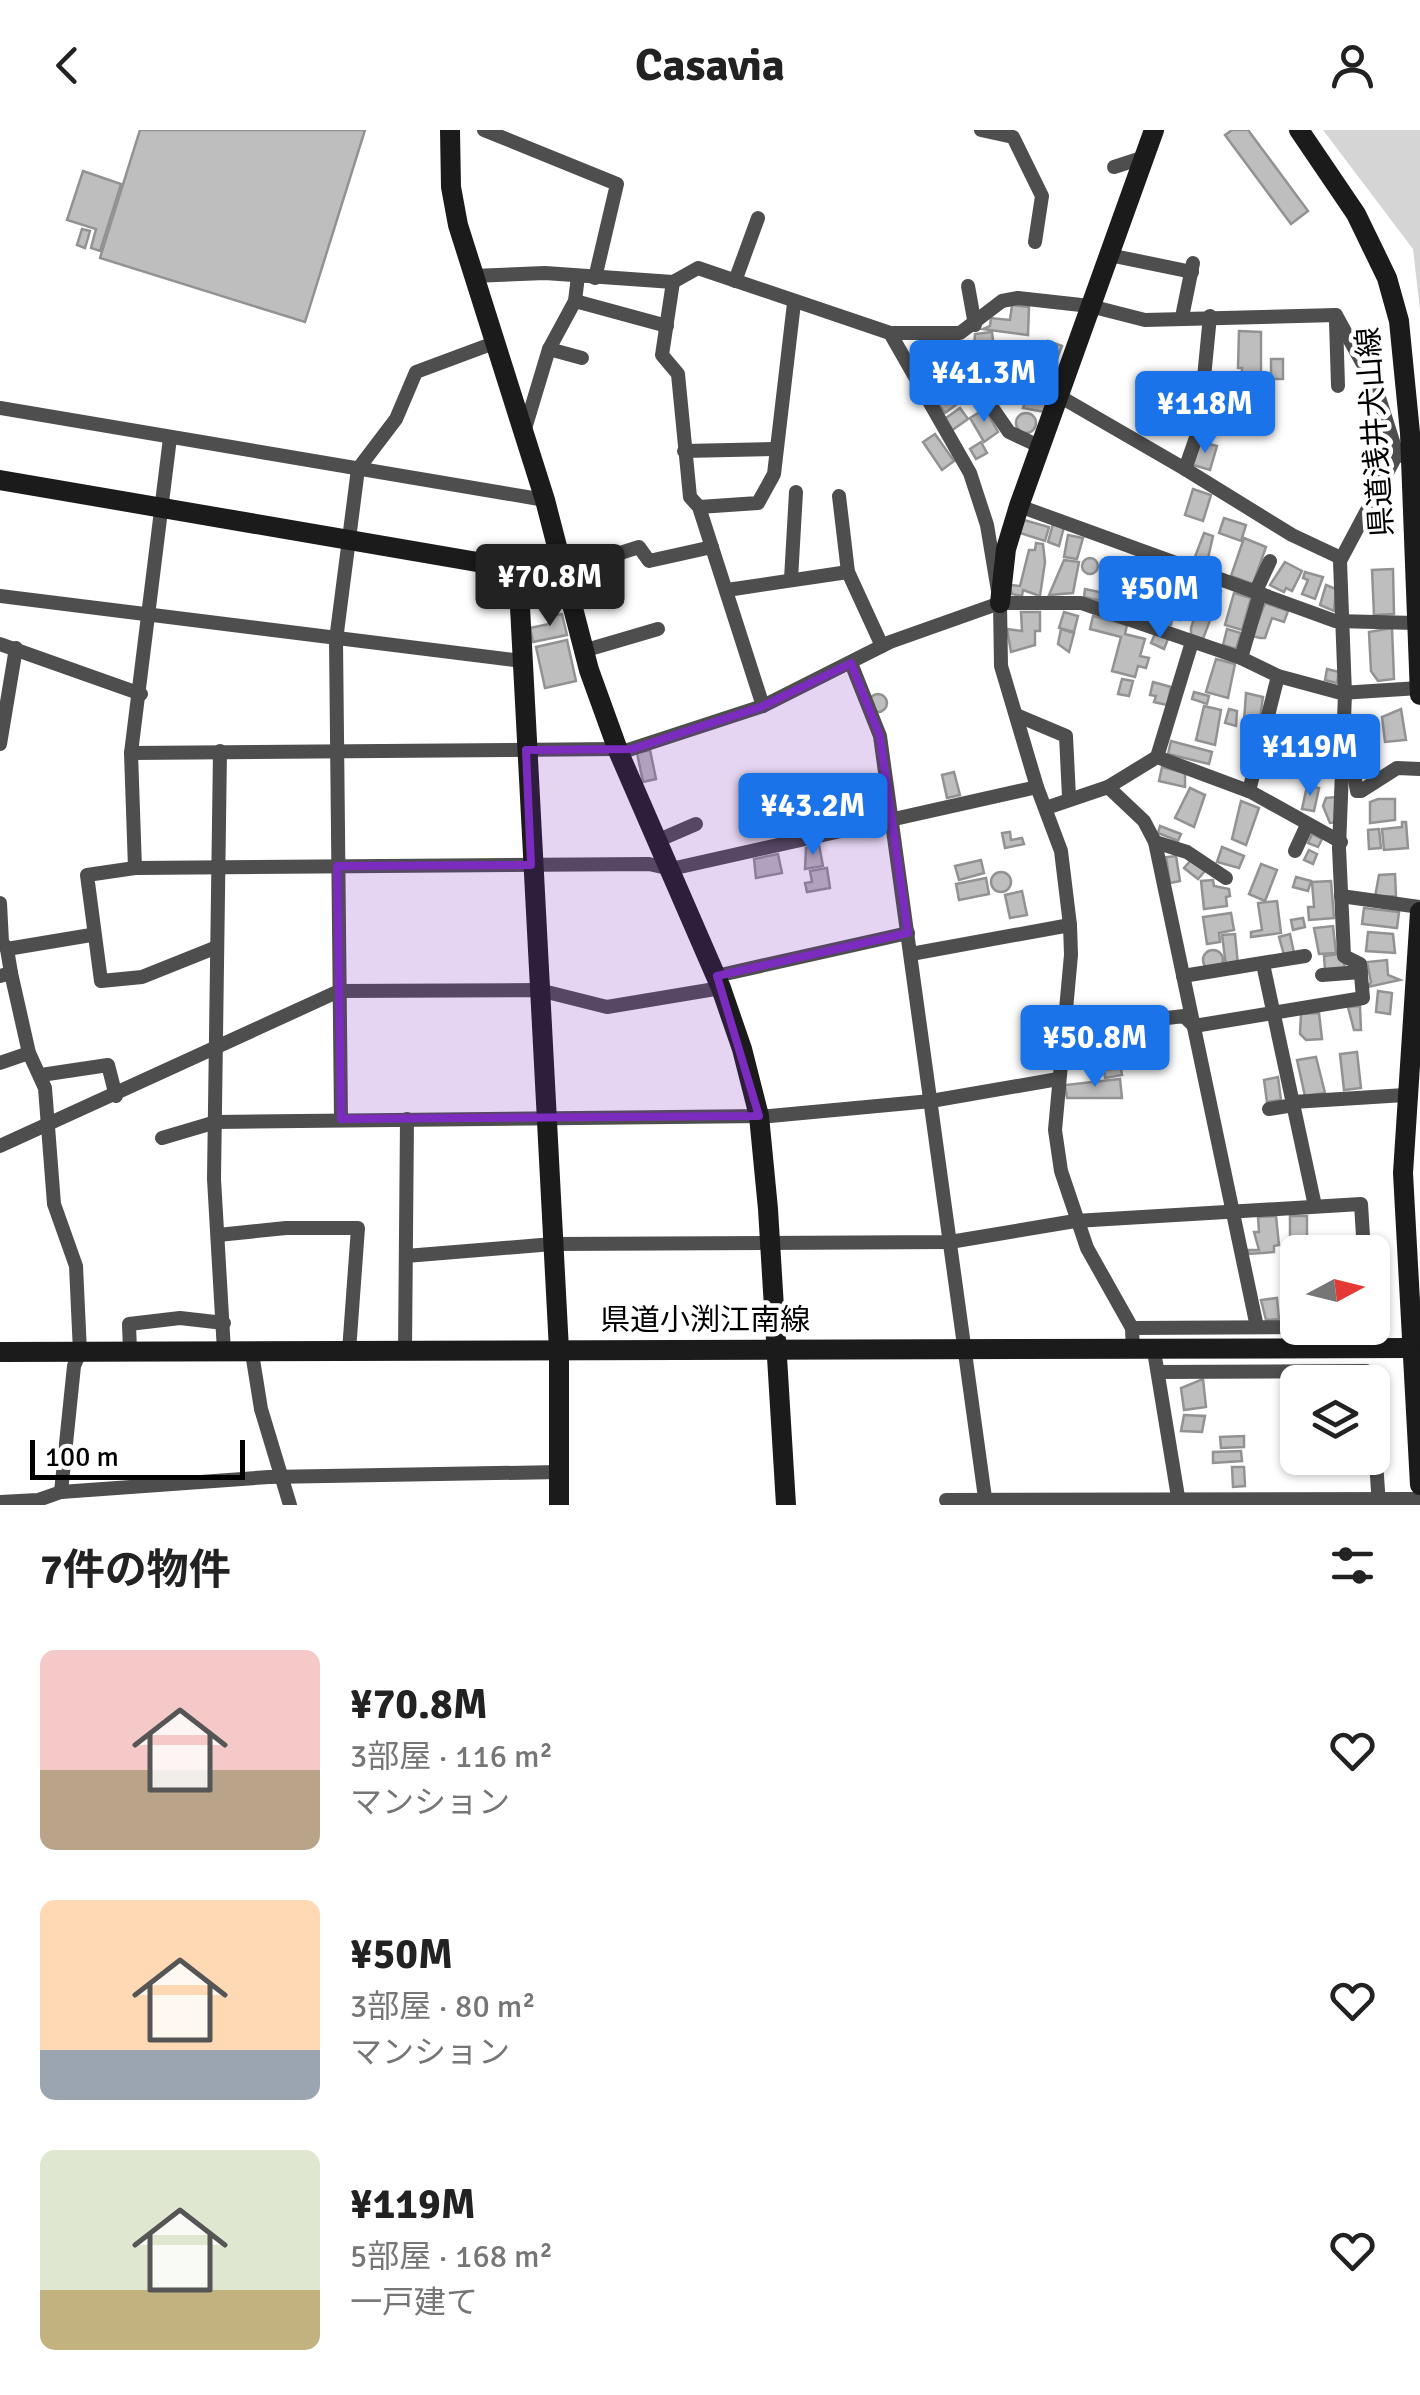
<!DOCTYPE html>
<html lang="ja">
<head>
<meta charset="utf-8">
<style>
	:root { --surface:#fff; --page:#f6f6f6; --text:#222; --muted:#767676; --accent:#1a73e8 }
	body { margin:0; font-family:Signika,"Noto Sans JP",sans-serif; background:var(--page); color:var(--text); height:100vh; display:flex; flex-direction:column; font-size:38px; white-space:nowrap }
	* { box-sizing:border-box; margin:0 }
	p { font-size:32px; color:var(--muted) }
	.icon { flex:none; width:55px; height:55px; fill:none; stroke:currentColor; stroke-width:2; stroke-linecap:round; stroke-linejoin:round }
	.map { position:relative; height:1375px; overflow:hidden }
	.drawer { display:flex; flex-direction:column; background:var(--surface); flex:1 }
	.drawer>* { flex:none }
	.needle { width:65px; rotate:83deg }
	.controls { position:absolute; left:1280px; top:1105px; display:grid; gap:20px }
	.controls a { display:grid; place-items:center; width:110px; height:110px; border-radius:15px; background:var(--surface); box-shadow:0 2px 8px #0004; font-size:50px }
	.scale { position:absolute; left:30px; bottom:25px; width:215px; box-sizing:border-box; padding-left:10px; border:5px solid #000; border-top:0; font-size:28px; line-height:35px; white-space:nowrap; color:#000; -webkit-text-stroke:8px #fff; paint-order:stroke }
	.price { position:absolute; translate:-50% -85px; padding:0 22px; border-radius:10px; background:var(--accent); color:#fff; font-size:32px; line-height:65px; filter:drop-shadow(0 2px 5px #0008) }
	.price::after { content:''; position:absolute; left:50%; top:60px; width:30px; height:22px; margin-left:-15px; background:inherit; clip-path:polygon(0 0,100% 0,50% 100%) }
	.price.active { background:#222; color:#fff }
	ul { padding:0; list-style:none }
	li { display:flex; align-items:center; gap:30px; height:250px; padding:0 40px }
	li span { display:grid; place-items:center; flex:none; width:280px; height:200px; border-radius:15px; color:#555 }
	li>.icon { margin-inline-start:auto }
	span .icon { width:120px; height:120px; fill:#fffc; stroke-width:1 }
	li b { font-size:42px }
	h2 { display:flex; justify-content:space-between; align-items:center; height:120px; padding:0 40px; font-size:42px }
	header { display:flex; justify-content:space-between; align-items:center; height:130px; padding:0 40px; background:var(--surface); font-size:45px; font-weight:800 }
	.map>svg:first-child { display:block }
	.green { fill:#d5d5d5 }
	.building { fill:#bebebe; stroke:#929292; stroke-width:2.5 }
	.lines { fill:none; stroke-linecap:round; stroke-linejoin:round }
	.street { stroke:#4e4e4e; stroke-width:14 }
	.secondary { stroke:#1b1b1b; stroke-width:20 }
	.marked { fill:#7b2cbf; fill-opacity:0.2; stroke:#7b2cbf; stroke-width:8; stroke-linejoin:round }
	.labels { text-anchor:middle; stroke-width:9; stroke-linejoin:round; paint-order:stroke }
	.street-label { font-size:30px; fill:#000; stroke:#fff }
</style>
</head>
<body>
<header><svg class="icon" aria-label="back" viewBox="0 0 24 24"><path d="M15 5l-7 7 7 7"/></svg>Casavia<svg class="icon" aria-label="person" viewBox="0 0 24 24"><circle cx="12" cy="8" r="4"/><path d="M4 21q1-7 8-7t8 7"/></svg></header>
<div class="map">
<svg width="1420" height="1375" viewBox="0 0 1420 1375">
	<rect width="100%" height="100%" fill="#fff"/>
	<path class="green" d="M1323 0H1420V180L1413 119Z"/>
	<g class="building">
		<path d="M140 0H365L305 192 100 128Z"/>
		<path d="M1232 0H1248L1308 81 1291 94 1225 5Z"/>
		<path d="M83 41 121 54 100 121 91 118 96 99 67 90Z"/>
		<path d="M82 99 90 101 85 118 77 115Z"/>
		<path d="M1012 175 1029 177 1028 205 983 199 990 196 991 188 1010 190Z"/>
		<path d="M1239 201 1261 202V247H1242V238H1238Z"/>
		<path d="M992 202 995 227 973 229 975 204Z"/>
		<path d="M1048 211 1062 216 1054 236 1040 230Z"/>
		<rect x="1271" y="229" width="12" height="20"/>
		<path d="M954 237 969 260 963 264 947 257 940 246Z"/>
		<path d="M1035 249 1054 257 1052 262 1042 268 1024 259Z"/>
		<path d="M1241 251 1261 255 1257 278 1247 276 1246 285 1235 283Z"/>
		<path d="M954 264 960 272 945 283 939 275Z"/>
		<path d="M1028 264 1048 273 1045 282 1023 278Z"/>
		<path d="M960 278 968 289 951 301 943 290Z"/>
		<path d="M985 279 998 302 984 312 970 288Z"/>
		<path d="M1209 280 1221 281 1220 292 1208 291Z"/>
		<circle cx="1026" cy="293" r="10"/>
		<path d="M935 304 954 331 942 340 923 312Z"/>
		<path d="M981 312 987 323 976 329 970 319Z"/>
		<path d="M1200 312 1217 316 1210 340 1193 335Z"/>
		<path d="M1193 359 1211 365 1203 391 1185 385Z"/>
		<path d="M1224 388 1246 395 1241 411 1219 403Z"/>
		<path d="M1024 390 1049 397 1045 411 1020 403Z"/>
		<path d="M1053 394 1064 397 1059 416 1048 412Z"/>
		<path d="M1204 403 1213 406 1206 437 1193 432Z"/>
		<path d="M1068 405 1083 408 1077 429 1064 427Z"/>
		<path d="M1244 408 1266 417 1253 454 1231 446Z"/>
		<path d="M1036 413 1043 414 1045 432 1040 466 1023 460 1022 466 1012 464 1009 455 1020 456 1029 420H1035Z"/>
		<path d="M1145 426 1165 434 1162 444 1141 438Z"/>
		<circle cx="1090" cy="436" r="8"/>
		<path d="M1064 430 1079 432 1073 463 1049 465Z"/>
		<path d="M1111 430 1134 435 1125 476 1084 467 1085 459 1104 463Z"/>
		<path d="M1285 432 1302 441 1292 461 1286 458 1284 462 1270 455Z"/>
		<path d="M1393 439 1394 484 1374 485 1372 440Z"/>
		<path d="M1305 442 1323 447 1315 469 1302 464 1308 450 1303 448Z"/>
		<path d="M1166 450 1183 453 1180 490 1172 489 1171 495 1160 493Z"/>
		<path d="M1206 452 1221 461 1203 509 1191 505V498Z"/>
		<path d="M1136 454 1147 458 1142 473 1131 470Z"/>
		<path d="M1326 455 1336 459 1334 481 1320 475Z"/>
		<path d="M1234 463 1251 468 1242 500 1225 495Z"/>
		<path d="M1265 473 1288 481 1284 492 1272 488 1265 508H1260L1252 506Z"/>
		<path d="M1148 476 1156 479 1154 491 1143 487Z"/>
		<path d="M1021 482H1040V501H1035V515L1011 522 1007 499 1022 501Z"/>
		<path d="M1064 482 1078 486 1074 502 1059 498Z"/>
		<path d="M562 484 567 505 533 512 530 498 549 494 548 487Z"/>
		<path d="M1093 486 1127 495 1125 504 1145 509 1140 526 1149 528 1146 538 1138 536 1135 547 1112 541 1121 507 1090 499Z"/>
		<path d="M1392 498 1394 549 1378 551 1371 541 1369 502Z"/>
		<path d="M1061 499 1074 503 1069 522 1058 514Z"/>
		<path d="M1227 499 1241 503 1236 519 1223 515Z"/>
		<path d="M1155 504 1168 509 1164 519 1151 513Z"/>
		<path d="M567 510 576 551 545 558 536 517Z"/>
		<path d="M1216 529 1235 534 1228 568 1206 562Z"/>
		<path d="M1327 539 1339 542 1337 553 1325 550Z"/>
		<path d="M1122 549 1133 551 1129 566 1118 564Z"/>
		<path d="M1153 552 1171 557 1167 575 1154 572 1156 566 1150 565Z"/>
		<path d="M1194 562 1209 566 1207 574 1192 569Z"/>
		<path d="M1246 563 1263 567 1259 595 1244 591Z"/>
		<circle cx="878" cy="573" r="9"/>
		<path d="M1204 576 1221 580 1215 615 1196 610Z"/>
		<path d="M1229 579 1237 581 1236 596 1225 593Z"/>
		<path d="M1401 579 1406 610 1385 612 1382 587Z"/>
		<circle cx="1360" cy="602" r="10"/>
		<path d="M1171 611 1212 622 1209 634 1168 624Z"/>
		<path d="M1374 619 1376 642 1360 644 1357 621Z"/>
		<path d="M650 620 656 649 643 652 637 623Z"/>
		<path d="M1162 637 1185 643V657L1159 651Z"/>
		<path d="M954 642 960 665 947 668 942 645Z"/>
		<path d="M778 651 789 694 773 698 762 655Z"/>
		<path d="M1307 656 1319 658 1314 681 1302 679Z"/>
		<path d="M1190 658 1205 665 1194 697 1175 688Z"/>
		<path d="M1336 667 1339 692 1330 693 1323 676 1326 668Z"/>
		<path d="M1378 669H1395V690L1370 693V672Z"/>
		<path d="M1241 671 1259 678 1246 715 1232 709Z"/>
		<path d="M1402 692H1406L1408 718 1384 720 1382 699 1402 697Z"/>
		<path d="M1160 696 1181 704 1178 711 1158 703Z"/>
		<path d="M1379 699 1381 718 1369 719 1368 700Z"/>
		<path d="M1010 702 1011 710 1022 708 1024 714 1005 718 1002 703Z"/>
		<path d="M1312 704 1322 709 1318 717 1308 713Z"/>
		<path d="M819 715 823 736 805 739 806 718Z"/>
		<path d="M1222 717 1244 726 1239 738 1217 732Z"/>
		<path d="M1309 720 1317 724 1313 734 1304 730Z"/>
		<path d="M778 724 782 743 756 748 754 729Z"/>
		<path d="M1176 726 1180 751 1170 753 1166 727Z"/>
		<path d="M981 730 984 743 959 750 955 736Z"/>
		<path d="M1191 730 1205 741 1198 749 1184 738Z"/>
		<path d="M1261 734 1277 740 1265 771 1249 764Z"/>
		<path d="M827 738 830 758 807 762 805 753 812 752 810 741Z"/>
		<circle cx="1001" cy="752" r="10"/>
		<path d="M1395 744 1396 766 1375 767 1379 745Z"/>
		<path d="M1296 747 1311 751 1308 761 1293 757Z"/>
		<path d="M986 748 989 764 959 770 956 754Z"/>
		<path d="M1213 750 1214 756 1229 759 1230 766 1226 767 1227 776 1204 779 1201 751Z"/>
		<path d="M1331 751 1334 788 1309 790 1308 777H1314L1312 752Z"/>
		<path d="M1022 761 1027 785 1010 788 1005 765Z"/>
		<path d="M1277 771 1281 803 1251 807V802L1262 800 1258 773Z"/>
		<path d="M1364 778 1399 782 1397 798 1362 794Z"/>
		<path d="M1231 783 1234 800 1219 803 1220 812 1207 814 1203 787Z"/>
		<path d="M1303 788 1305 797 1293 800 1291 790Z"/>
		<path d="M1333 796 1336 823 1319 824 1314 798Z"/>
		<path d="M1368 802 1393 804 1395 823 1366 821Z"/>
		<path d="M1235 804 1238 835 1226 836 1222 805Z"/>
		<path d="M1290 804 1294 823 1284 825 1279 807Z"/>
		<circle cx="1213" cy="830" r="10"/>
		<path d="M1340 824 1346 839 1325 841 1324 826Z"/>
		<path d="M1387 830 1388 845 1400 850 1368 857 1371 852 1367 832Z"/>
		<path d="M1378 861 1392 863 1390 884 1376 882Z"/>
		<path d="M1360 876 1361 900H1354L1348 877Z"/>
		<path d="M1319 883 1322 909 1306 910 1300 904 1301 884Z"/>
		<path d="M1096 903 1098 918 1073 921 1072 910Z"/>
		<path d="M1116 911 1119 938 1106 939 1103 913Z"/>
		<path d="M1357 922 1361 958 1344 960 1340 924Z"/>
		<path d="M1316 927 1325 963 1305 966 1297 930Z"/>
		<path d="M1121 938 1122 945 1105 948 1104 940Z"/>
		<path d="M1278 947 1281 970 1267 972 1264 950Z"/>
		<path d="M1120 949 1122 968H1067L1065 955Z"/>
		<path d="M1276 1086 1279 1115 1274 1116V1122L1249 1124 1248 1120H1259L1254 1102H1259L1258 1087Z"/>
		<path d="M1290 1086H1307V1122L1284 1126V1117L1290 1114Z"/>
		<path d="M1298 1127V1156H1289L1286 1128Z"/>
		<path d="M1277 1168 1279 1189 1266 1190 1261 1170Z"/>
		<path d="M1203 1249 1206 1277 1184 1280 1181 1258Z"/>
		<path d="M1184 1285 1205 1286 1202 1302 1181 1301Z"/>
		<path d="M1244 1306V1317L1221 1318 1220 1307Z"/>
		<path d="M1241 1321 1242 1331 1213 1333V1322Z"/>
		<path d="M1232 1337H1244L1245 1356 1233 1357Z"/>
	</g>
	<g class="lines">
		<g class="street">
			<path d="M484 0 617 54 595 148"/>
			<path d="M981 0 1013 7 1042 66 1035 112"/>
			<path d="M1114 37 1145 27"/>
			<path d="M1109 125 1192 142"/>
			<path d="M472 146 545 143 673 152 698 138 890 203 970 343 987 395 1000 473 1001 536 1037 657 1061 721 1070 795 1071 825 1055 1000 1061 1041 1087 1118 1132 1198 1133 1221"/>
			<path d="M735 151 758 88"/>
			<path d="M673 152 662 225 678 244 690 367 699 377 763 576"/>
			<path d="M968 156 975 195"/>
			<path d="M575 171 667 196"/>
			<path d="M1182 187 1193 133"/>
			<path d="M1336 191 1338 256"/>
			<path d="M890 203H960L1002 171 1018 168 1090 176 1145 190 1336 185 1376 258 1397 324 1406 327"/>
			<path d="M949 205 964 237 1009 302 1041 317"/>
			<path d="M549 219 582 228"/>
			<path d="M1059 266 1185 339 1199 299 1210 186"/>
			<path d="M0 278 545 370"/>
			<path d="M524 302 549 219 575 171 578 146"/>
			<path d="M684 321 774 319"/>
			<path d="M1185 339 1292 405 1341 428"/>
			<path d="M839 366 848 442 882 516"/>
			<path d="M1019 376 1335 491 1416 493"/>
			<path d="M699 377 758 373 774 344 794 173"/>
			<path d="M564 441 639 417 649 431 712 417"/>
			<path d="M791 449 796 362"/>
			<path d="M727 460 848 442"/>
			<path d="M1256 461 1270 431"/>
			<path d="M0 466 522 531"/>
			<path d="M0 514 141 564"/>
			<path d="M583 521 658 499"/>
			<path d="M1241 528 1260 463"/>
			<path d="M851 533 880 606 986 1375"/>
			<path d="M1016 585 1066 606 1069 667"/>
			<path d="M0 614 16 518"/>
			<path d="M220 621 214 1049 224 1221"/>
			<path d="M131 623 617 619"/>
			<path d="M619 623 763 576 890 512 1000 473H1081L1241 528 1278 546 1341 563 1419 558"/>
			<path d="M1157 627 1192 512"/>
			<path d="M1355 650 1357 661H1361L1397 638 1420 639"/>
			<path d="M1108 657 1144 691 1155 712 1257 1197"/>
			<path d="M1249 661 1278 546"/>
			<path d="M1046 678 1108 657 1157 627 1251 662 1341 712"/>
			<path d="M659 710 696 694"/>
			<path d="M1155 712 1187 722 1226 748"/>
			<path d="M1295 721 1307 695"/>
			<path d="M135 738 131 623 170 308"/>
			<path d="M1341 766 1420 777"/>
			<path d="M0 773 2 812 7 819 11 843 0 846"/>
			<path d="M217 817 142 847 101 851 87 745 135 738 649 734 671 739 1037 657"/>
			<path d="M7 819 91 805"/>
			<path d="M911 824 1070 795"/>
			<path d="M1263 834 1315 1076"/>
			<path d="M11 843 29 923 45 958 54 1074 76 1136 80 1222 74 1236 61 1362"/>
			<path d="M1322 845 1361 842"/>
			<path d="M716 846 908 803"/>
			<path d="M1183 846 1305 826"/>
			<path d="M1063 900 1184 886 1194 896 1363 868 1360 834 1344 826 1339 718 1345 564 1340 431 1397 324"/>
			<path d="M0 933 29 923"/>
			<path d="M41 945 108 935 116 966"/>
			<path d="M1293 972 1405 965"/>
			<path d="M1269 979 1294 975"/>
			<path d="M341 989 336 510 358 339 396 289 416 242 494 213"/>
			<path d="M162 1008 216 992 770 986 931 971 1058 949"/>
			<path d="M0 1016 339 861 539 860 607 877 721 858"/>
			<path d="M218 1105 286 1098H358L349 1221"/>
			<path d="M406 1126 553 1114 950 1112 1075 1091 1361 1074 1364 1122"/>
			<path d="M1132 1198 1298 1197"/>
			<path d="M130 1221 129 1194 180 1188 224 1193"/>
			<path d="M405 1221 407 989"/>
			<path d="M1154 1221 1179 1373"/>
			<path d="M252 1223 261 1279 290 1375"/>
			<path d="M1158 1242 1366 1241 1371 1252"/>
			<path d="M1372 1274 1379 1375"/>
			<path d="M946 1370 1420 1369"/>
			<path d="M0 1372 38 1370 61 1362 269 1347 560 1342"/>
		</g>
		<g class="secondary">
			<path d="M450 0 451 57 458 95 545 370 589 540 619 623 721 858 742 919 759 986 768 1079 786 1375"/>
			<path d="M1299 0 1356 84 1387 148 1399 191 1410 303 1420 565"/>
			<path d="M0 350 518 439 564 441"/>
			<path d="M518 439 559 1220V1375"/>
			<path d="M1000 473 1006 419 1019 376 1154 0"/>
			<path d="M1420 782 1403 1043 1420 1355"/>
			<path d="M0 1222 1410 1218"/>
		</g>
	</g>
	<path class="marked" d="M851 533 880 606 908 803 717 846 759 986 341 989 337 736 531 735 526 620 632 619 763 576Z"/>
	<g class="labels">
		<g class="street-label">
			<text transform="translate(1375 302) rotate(-94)" y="10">県道浅井犬山線</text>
			<text x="705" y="1200">県道小渕江南線</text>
		</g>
	</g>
</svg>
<div class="controls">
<a><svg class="needle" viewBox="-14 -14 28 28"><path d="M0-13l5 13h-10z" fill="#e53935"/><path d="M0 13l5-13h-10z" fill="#767676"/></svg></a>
<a><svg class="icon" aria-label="layers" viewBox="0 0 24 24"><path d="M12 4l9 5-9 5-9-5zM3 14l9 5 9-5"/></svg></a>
</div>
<div class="scale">100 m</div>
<b class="price" style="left:984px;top:295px">¥41.3M</b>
<b class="price" style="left:1205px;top:326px">¥118M</b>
<b class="price active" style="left:550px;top:499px">¥70.8M</b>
<b class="price" style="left:1160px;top:511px">¥50M</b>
<b class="price" style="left:1310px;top:669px">¥119M</b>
<b class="price" style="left:813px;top:728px">¥43.2M</b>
<b class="price" style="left:1095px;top:960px">¥50.8M</b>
</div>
<section class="drawer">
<h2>7件の物件<svg class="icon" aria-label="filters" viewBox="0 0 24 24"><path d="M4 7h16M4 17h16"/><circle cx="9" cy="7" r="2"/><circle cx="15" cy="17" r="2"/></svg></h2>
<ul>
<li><span style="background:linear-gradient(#f6c9c9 60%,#b9a48a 0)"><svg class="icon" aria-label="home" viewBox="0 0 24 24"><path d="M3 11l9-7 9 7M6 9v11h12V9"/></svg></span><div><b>¥70.8M</b><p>3部屋 · 116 m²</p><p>マンション</p></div><svg class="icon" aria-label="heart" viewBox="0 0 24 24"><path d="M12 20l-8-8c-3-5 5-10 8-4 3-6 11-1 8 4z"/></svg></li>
<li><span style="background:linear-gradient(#ffd9b3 75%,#9aa5b1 0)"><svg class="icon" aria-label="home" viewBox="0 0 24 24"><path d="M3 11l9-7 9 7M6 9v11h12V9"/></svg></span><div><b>¥50M</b><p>3部屋 · 80 m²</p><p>マンション</p></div><svg class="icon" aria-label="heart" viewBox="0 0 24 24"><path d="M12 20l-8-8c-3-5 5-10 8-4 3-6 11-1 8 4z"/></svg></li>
<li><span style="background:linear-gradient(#dfe7d0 70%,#c2b280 0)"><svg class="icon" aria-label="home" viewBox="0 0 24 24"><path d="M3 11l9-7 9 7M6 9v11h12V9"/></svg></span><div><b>¥119M</b><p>5部屋 · 168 m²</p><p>一戸建て</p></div><svg class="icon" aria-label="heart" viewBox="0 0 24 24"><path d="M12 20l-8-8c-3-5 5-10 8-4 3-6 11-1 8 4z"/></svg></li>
</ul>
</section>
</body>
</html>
